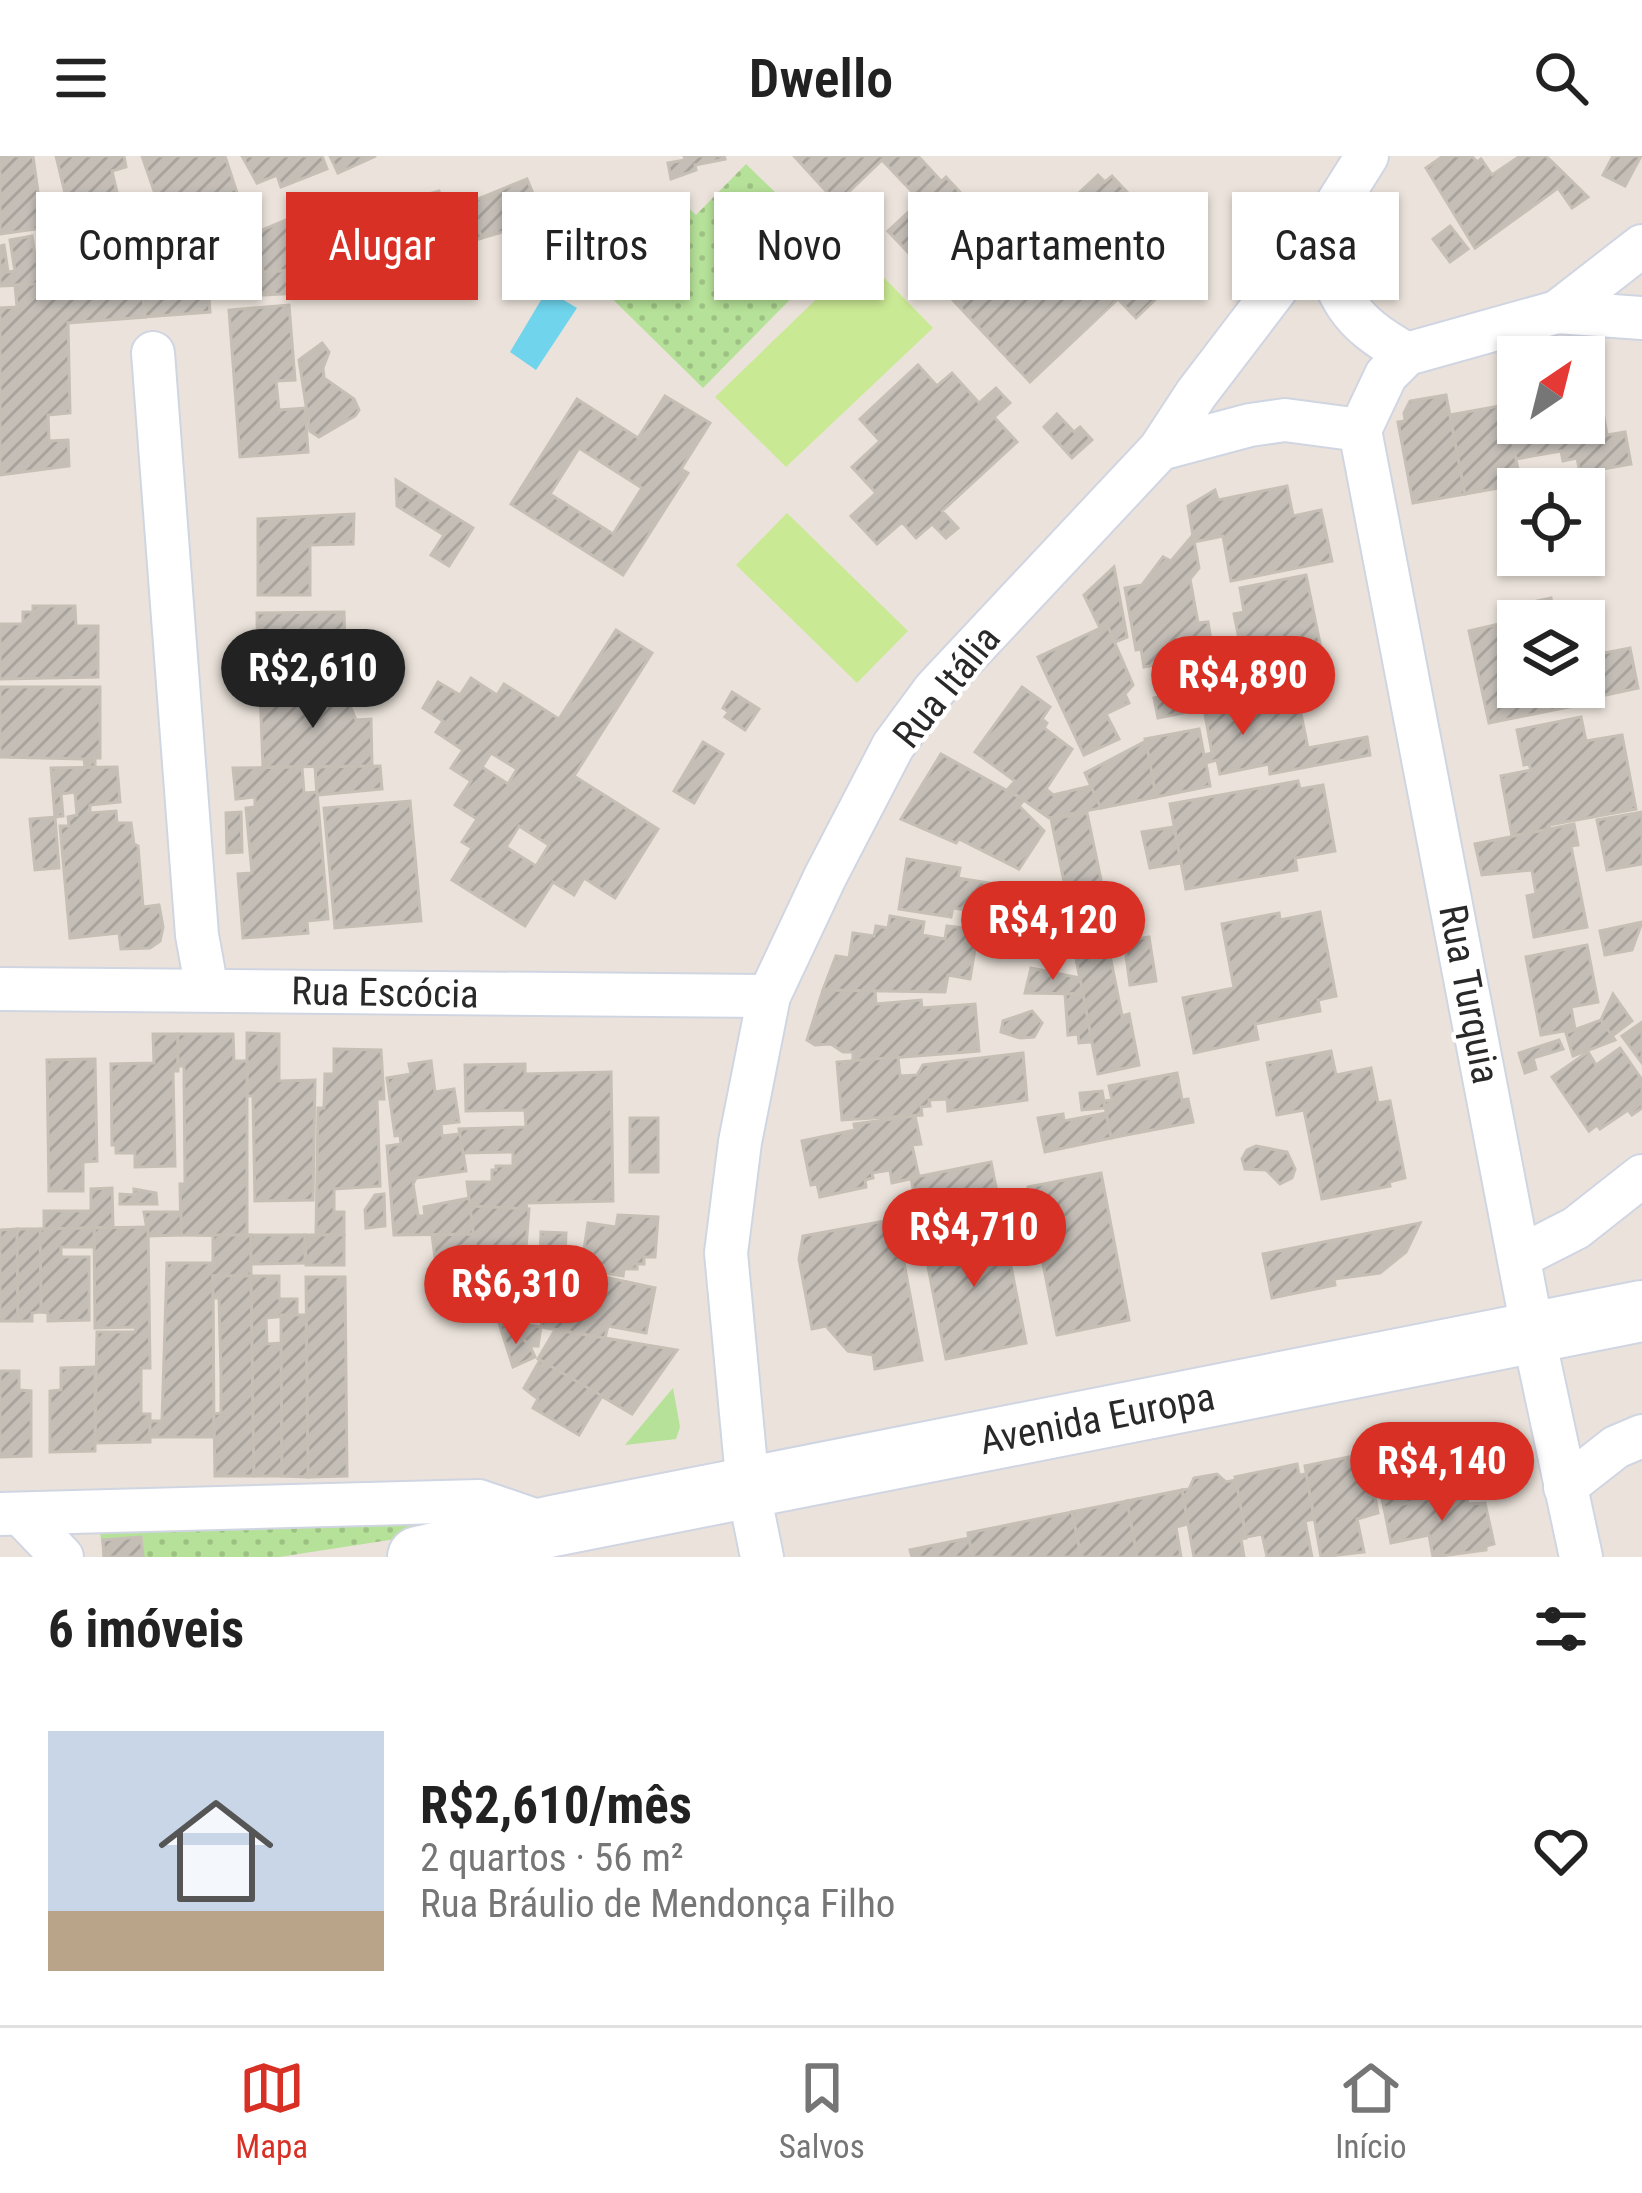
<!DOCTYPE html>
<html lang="pt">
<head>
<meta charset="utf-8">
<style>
	:root { --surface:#fff; --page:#f2f2f2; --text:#222; --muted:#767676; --line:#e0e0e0; --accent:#d93025 }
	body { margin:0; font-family:"Roboto Condensed",sans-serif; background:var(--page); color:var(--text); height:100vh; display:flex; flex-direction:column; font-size:45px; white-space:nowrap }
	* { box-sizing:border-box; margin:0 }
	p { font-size:39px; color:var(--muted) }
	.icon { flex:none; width:66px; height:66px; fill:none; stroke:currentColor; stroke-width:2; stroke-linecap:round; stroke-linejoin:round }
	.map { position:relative; height:1401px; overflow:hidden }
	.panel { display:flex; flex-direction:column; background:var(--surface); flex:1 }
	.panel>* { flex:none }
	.guide { position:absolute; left:36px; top:36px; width:1572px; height:108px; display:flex; gap:24px }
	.needle { width:78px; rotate:35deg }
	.fabs { position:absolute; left:1497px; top:180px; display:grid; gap:24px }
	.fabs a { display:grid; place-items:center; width:108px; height:108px; border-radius:0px; background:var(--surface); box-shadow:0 3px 9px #0004; font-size:60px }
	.price { position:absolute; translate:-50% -102px; padding:0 27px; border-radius:42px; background:var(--accent); color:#fff; font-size:39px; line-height:78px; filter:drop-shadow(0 3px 6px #0008) }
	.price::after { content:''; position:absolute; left:50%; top:72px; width:36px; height:27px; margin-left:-18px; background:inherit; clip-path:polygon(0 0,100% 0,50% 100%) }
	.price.current { background:#222; color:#fff }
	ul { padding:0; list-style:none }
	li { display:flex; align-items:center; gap:36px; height:300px; padding:0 48px }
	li+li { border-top:3px solid var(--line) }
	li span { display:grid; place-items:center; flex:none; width:336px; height:240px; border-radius:0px; color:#555 }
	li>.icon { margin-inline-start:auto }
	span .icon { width:144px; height:144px; fill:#fffc; stroke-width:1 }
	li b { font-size:51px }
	h2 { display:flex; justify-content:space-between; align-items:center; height:144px; padding:0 48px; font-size:51px }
	.pill { padding:0 42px; border-radius:0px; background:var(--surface); box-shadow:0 3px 9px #0004; font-size:42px; line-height:108px }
	.pill.current { background:var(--accent); color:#fff }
	header { display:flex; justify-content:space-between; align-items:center; height:156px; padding:0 48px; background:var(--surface); font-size:54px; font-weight:600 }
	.dock { display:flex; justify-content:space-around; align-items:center; height:168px; border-top:3px solid var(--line); background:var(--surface); font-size:33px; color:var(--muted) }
	.dock a { display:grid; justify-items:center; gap:6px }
	.dock .current { color:var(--accent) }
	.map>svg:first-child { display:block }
	.grass { fill:url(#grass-dots) }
	.park { fill:#b6e198 }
	.pitch { fill:#cae994 }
	.water { fill:#6fd4ec }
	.building { fill:url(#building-hatch); stroke:#c6bfb5; stroke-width:3; fill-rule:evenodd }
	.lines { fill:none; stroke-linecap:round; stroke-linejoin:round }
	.minor-casing { stroke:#d0d5e2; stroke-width:46 }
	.secondary-casing { stroke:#d0d5e2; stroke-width:64 }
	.minor { stroke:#fff; stroke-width:42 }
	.secondary { stroke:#fff; stroke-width:60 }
	.labels { text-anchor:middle; stroke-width:9; stroke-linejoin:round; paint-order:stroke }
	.street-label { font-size:39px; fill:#292929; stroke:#fff }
</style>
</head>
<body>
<header><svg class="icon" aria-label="menu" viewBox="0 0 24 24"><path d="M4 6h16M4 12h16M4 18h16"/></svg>Dwello<svg class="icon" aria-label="search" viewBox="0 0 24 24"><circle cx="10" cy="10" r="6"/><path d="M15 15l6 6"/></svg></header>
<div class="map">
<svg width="1642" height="1401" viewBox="0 0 1642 1401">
	<defs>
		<pattern id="grass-dots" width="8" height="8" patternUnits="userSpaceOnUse" patternTransform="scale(3)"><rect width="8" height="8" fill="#b6e198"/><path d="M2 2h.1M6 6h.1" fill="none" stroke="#9cc183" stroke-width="1.8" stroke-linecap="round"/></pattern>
		<pattern id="building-hatch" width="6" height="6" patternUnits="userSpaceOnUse" patternTransform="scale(3)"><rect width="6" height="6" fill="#c4beb7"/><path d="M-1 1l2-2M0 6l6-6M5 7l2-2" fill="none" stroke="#a8a39d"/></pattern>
	</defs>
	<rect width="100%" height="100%" fill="#ebe3db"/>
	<g class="grass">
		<path d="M746 8 837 96 703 232 589 120 672 36 696 59Z"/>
		<path d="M419 1368 422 1379 279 1401H103L100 1376Z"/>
	</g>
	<path class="park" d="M673 1232 680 1271 676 1283 625 1289Z"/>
	<g class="pitch">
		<path d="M862 99 933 172 786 311 715 241Z"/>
		<path d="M787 357 908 475 857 527 736 409Z"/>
	</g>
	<path class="water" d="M547 134 577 152 536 214 510 196Z"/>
	<g class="building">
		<path d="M0 0H33L43 72 0 78Z"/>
		<path d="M56 0H124L126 11 112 15 129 87 80 99Z"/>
		<path d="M142 0H225L237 37 165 67Z"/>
		<path d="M242 0H322L327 13 281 31 277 19 257 27Z"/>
		<path d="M330 0H376L338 17Z"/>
		<path d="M684 0H724L725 3 695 9 696 14 671 23 668 7 685 4Z"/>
		<path d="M794 0H918L941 25 921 45 882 4 837 47Z"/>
		<path d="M1443 0H1472L1477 6 1481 3 1492 19 1520 0H1546L1588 41 1572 52 1558 32 1475 92 1426 12Z"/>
		<path d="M1613 0H1641L1625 30 1603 19Z"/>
		<path d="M1098 19 1105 26 1112 20 1156 67 1148 75 1168 98 1160 106 1177 123 1136 162 1118 143 1030 226 888 75 946 21 1016 96Z"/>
		<path d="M527 23 544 64 482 82 468 47Z"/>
		<path d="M439 35 445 54 399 67 394 48Z"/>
		<path d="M321 46 331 67 326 76 317 74 306 52Z"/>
		<path d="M471 56 482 82 439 95 378 106 367 81 433 70Z"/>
		<path d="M291 62 311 113 263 116 250 79Z"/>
		<path d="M1450 70 1468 93 1450 106 1433 83Z"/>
		<path d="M63 73 75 126 51 127 43 77Z"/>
		<path d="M32 80 36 105 43 104 46 128 0 130V90L4 89 8 116 15 115 10 84Z"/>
		<path d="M251 81 263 116 237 118 228 88Z"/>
		<path d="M199 84 210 119 171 121 163 95Z"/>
		<path d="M141 99 143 123 90 125 89 101Z"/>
		<path d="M298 114 299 137 209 142 210 156 145 161 141 123Z"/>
		<path d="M141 123 145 161 68 167 70 257 48 259 49 285 68 284 69 310 0 319V152L17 151 15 129Z"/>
		<path d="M289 149 295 224 276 225 279 254 305 252 308 296 240 301 229 154Z"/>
		<path d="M322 187 329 196 323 212 324 222 354 243 359 254 355 260 319 281 310 275 299 204Z"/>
		<path d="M918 209 937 230 952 217 979 247 996 232 1010 247 994 261 1017 286 942 355 958 372 946 382 932 368 916 382 902 366 877 388 851 360 876 337 852 311 880 285 860 263Z"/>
		<path d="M1598 228 1607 279 1625 276 1631 308 1580 317 1577 302 1563 305 1561 295 1516 303 1505 246 1518 243V267H1584V231Z"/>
		<path d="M1446 239 1465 338 1413 347 1398 266 1405 265 1404 257 1410 245Z"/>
		<path d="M665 240 710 267 681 313 688 317 623 419 511 348 577 243 638 282ZM579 292 642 332 613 378 550 338Z"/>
		<path d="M1505 249 1521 328 1465 338 1450 259Z"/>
		<path d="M1057 258 1074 276 1080 271 1092 284 1072 302 1044 271Z"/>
		<path d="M396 324 473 372 449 410 431 399 444 379 397 350Z"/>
		<path d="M1287 330 1293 360 1321 354 1332 405 1231 425 1223 380 1194 386 1188 350 1215 334 1218 344Z"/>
		<path d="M354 358 353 388 310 389V439H258V363Z"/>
		<path d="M1193 379 1199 412 1190 423 1198 467 1208 466 1217 520 1206 522 1205 515 1181 519 1175 486 1164 488 1167 507 1144 511 1141 493 1136 494 1125 432 1142 429 1163 401 1171 405Z"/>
		<path d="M1114 411 1127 481 1115 486 1107 469 1100 472 1084 439Z"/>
		<path d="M1306 419 1322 497 1245 513 1234 458 1244 456 1240 432Z"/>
		<path d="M1551 442 1556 465H1518V531H1584V501L1630 492 1638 532 1587 543 1588 547 1489 567 1469 475 1508 466 1505 452Z"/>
		<path d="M33 450H75L76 470H98V521L0 523V468H23V456H33Z"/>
		<path d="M344 456 345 492H356L357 526 299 529V525H258L257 457Z"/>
		<path d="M1107 469 1133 529 1125 538 1129 547 1106 558 1119 583 1084 599 1038 501Z"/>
		<path d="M616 474 652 497 574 620 658 673 615 742 584 722 574 739 553 726 525 770 452 724 472 692 462 686 477 663 455 649 471 625 451 612 463 594 436 576 443 565 423 552 438 526 460 539 471 522 497 539 504 528 559 563ZM491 597 517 613 508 628 482 611ZM519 670 549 689 536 710 506 691Z"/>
		<path d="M1233 483 1239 515 1217 520 1211 487Z"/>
		<path d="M1293 519 1308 592 1367 581 1370 599 1270 618 1269 608 1220 618 1217 604 1206 607 1210 630 1156 641 1145 583 1199 573 1204 599 1212 597 1201 537Z"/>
		<path d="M0 531H100V602H95V611H85L84 603 0 601Z"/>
		<path d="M1022 531 1050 551 1042 563 1047 567 1044 572 1072 593 1046 633 1053 639 1091 630 1101 652 1049 662 1008 633 1015 625 975 596Z"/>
		<path d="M344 535 356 564 371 563 372 610 263 611 260 536Z"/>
		<path d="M732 536 759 553 745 574 725 561 729 556 723 552Z"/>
		<path d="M1188 536 1192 555 1158 562 1154 542Z"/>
		<path d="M1581 561 1586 585 1622 579 1636 653 1549 669 1550 673 1512 680 1501 620 1531 614 1529 608 1524 609 1517 574Z"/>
		<path d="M1146 585 1156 641 1101 652 1085 617Z"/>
		<path d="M703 586 723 598 694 647 674 635Z"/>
		<path d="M941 598 1024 644 1019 650 1044 675 1019 713 959 683 956 687 901 663Z"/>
		<path d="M380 610 382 633 317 639 315 611Z"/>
		<path d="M117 611 120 646 90 649V657L116 655 117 667H131L134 688 138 690 143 751 159 749 163 771 160 785 150 792 121 793 119 777 70 782 60 670H69L68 661 77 659 75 636 61 638 63 660 55 661 51 612Z"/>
		<path d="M302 611 304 637 317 636 328 763 307 765 308 777 243 782 238 718 252 717 246 652 255 651V641L236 643 233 612Z"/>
		<path d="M1298 625 1300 633 1323 629 1335 695 1295 702 1297 714 1186 733 1170 648Z"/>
		<path d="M410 645 421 765 335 772 324 652Z"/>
		<path d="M241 656 242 696 227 697 226 657Z"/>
		<path d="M1642 656V708L1607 714 1597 664Z"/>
		<path d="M1087 657 1108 757 1072 764 1051 663Z"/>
		<path d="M55 661 59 712 35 714 30 663Z"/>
		<path d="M1574 668 1578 689 1571 690 1587 771 1534 781 1527 740 1536 738 1532 714 1482 719 1475 688Z"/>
		<path d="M1174 671 1181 707 1150 712 1142 676Z"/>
		<path d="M907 703 960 712 958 722 995 728 990 758 953 752 951 761 899 753Z"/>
		<path d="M1015 746 1050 751 1068 761 1074 790 1028 783 1031 765 1012 762Z"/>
		<path d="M1320 756 1336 840 1318 844 1320 855 1255 868 1258 883 1194 897 1183 842 1234 832 1222 768 1279 757 1280 764Z"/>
		<path d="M890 760 924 766 922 779 945 783 947 770 972 773 970 786 976 787 970 823 948 819 945 836 823 834 836 800 849 802 853 777 874 780 876 770 888 772Z"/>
		<path d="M1103 764 1122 860 1129 858 1139 909 1098 918 1070 771Z"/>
		<path d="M1642 766 1632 794 1605 799 1600 775Z"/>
		<path d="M1149 781 1156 825 1130 829 1124 785Z"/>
		<path d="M1587 789 1598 846 1571 851 1575 873 1541 879 1526 801Z"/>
		<path d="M1031 812 1080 822 1083 838 1025 837Z"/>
		<path d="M823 834 875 835 876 848 921 844 922 852 975 848 979 895 853 905V896H843L831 888 815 889 807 884Z"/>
		<path d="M1065 838H1083L1092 886 1079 887 1078 878 1068 879Z"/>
		<path d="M1613 838 1632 865 1612 880 1601 864Z"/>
		<path d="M1032 855 1042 867 1034 881 1020 882 1001 876 1003 865Z"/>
		<path d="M1601 864 1615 884 1573 900 1566 877Z"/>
		<path d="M1642 866V907L1622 880Z"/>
		<path d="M247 877 279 878V925L315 924 313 1044 255 1045 253 940H247Z"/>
		<path d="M153 878H178V915H173L175 1010 135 1011V997H116V989H112L111 908 154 907Z"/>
		<path d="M178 878H233L234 905H247V1080L181 1079 180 1028H185L184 910H178Z"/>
		<path d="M1559 884 1563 893 1533 902 1536 913 1525 917 1519 897Z"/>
		<path d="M1620 892 1642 924V952L1632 959 1628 954 1600 973 1597 969 1589 975 1552 921 1588 896 1596 909Z"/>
		<path d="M334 893 381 894 384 943H377L380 1030 334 1033V1056H344V1079H316L318 952H324L325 918H334Z"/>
		<path d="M1331 895 1336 919 1371 912 1378 947 1390 945 1405 1022 1389 1026 1390 1030 1322 1043 1304 954 1277 959 1267 907Z"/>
		<path d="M1023 897 1027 944 948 955 947 943 929 944 930 950 921 951 922 959 842 964 837 906 898 901 900 920 917 919 923 909Z"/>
		<path d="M95 903 97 1005 83 1006V1035H49L47 904Z"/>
		<path d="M431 905 435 936 454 933 459 966 441 968 442 980 460 978 466 1015 416 1022 413 1028 418 1060H425L424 1051 469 1042 474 1078 394 1079 387 990 401 988 400 979 395 980 387 922 411 918 409 908Z"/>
		<path d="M525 908V918L611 916 613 1045 526 1047 527 1053 470 1050 467 1026H492V1014H496V1010H513V996L463 997 459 973 526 971 525 954 466 955 465 909Z"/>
		<path d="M1177 917 1182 944 1188 943 1193 966 1111 982 1104 945 1112 944 1109 930Z"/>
		<path d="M1102 935 1105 952 1082 954 1080 937Z"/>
		<path d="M1106 957 1111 982 1045 996 1038 962 1063 958 1064 965Z"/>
		<path d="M915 960 921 988 912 989 919 1021 892 1027 890 1014 872 1017 873 1022 865 1024 866 1031 820 1041 817 1028 811 1029 802 985 855 974 854 968Z"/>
		<rect x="630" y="962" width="28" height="54"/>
		<path d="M1256 990 1287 996 1295 1013 1292 1022 1280 1028 1266 1014 1245 1013 1242 1003 1247 994Z"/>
		<path d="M991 1006 999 1046 970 1051 974 1070 956 1074 952 1056 919 1062 911 1022Z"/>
		<path d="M1101 1017 1129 1164 1057 1179 1028 1031Z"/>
		<path d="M112 1032 113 1071 44 1073V1055H91V1033Z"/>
		<path d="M134 1033 156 1037 157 1048H120V1038L134 1039Z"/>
		<path d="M384 1038 385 1070 366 1072 365 1054 375 1039Z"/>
		<path d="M470 1050 529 1053 525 1105 476 1098Z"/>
		<path d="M144 1056H181V1079L148 1080Z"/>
		<path d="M618 1059 658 1061 655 1101H644V1108H637V1113H624L623 1120 581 1113 588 1067 616 1071Z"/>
		<path d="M896 1063 922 1204 875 1213 873 1199 848 1195 826 1170 812 1173 799 1103 803 1080Z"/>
		<path d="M1002 1064 1026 1187 946 1203 922 1080Z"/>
		<path d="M1420 1067 1406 1096 1380 1117 1334 1123 1335 1129 1272 1142 1263 1098Z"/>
		<path d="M148 1071 150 1212H141V1258H150V1286L95 1287 97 1176H135L136 1171 95 1172 94 1072Z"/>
		<path d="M94 1072V1091H61V1101H89V1164L48 1165V1157L41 1156 40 1073Z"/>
		<path d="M17 1073 18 1165H0V1074Z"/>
		<path d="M17 1073H40L41 1156 32 1157V1165H18Z"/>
		<path d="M541 1076 566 1077 565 1103 540 1102Z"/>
		<path d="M474 1078 478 1116 437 1117 432 1079Z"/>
		<path d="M213 1079H251V1120H213L214 1281H150V1265H162L167 1107H213Z"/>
		<path d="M251 1079H305V1107L251 1108Z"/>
		<path d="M305 1079H344V1109H306Z"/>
		<path d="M545 1108 655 1132 646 1177 608 1170 605 1182 541 1171 542 1163 535 1162Z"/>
		<path d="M213 1120H251L254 1320H215L214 1258 221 1257V1217L219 1142H213Z"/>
		<path d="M251 1120H279V1143H297V1159L266 1162 267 1188 281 1187 282 1320H254Z"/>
		<path d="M508 1120 526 1124 519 1152 502 1149Z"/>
		<path d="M306 1121H345L347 1320 308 1321Z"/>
		<path d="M281 1159H306L308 1321 282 1320Z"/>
		<path d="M498 1164 541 1171 538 1190H530Z"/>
		<path d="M498 1164 529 1188 535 1201 513 1211Z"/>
		<path d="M555 1174 605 1182 677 1194 632 1258 538 1203Z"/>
		<path d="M540 1204 602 1240 579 1279 533 1252 538 1243 524 1232Z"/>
		<path d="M95 1211V1295L50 1296V1235L61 1234V1212Z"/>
		<path d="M0 1215H19V1234L31 1235V1300L0 1301Z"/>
		<path d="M1477 1270 1489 1330 1384 1352 1372 1292Z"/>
		<path d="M1373 1296 1375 1307 1369 1308 1378 1357 1357 1363 1364 1396 1321 1401 1305 1310Z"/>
		<path d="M1297 1308 1299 1319 1306 1318 1314 1363 1305 1365 1312 1401H1267L1262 1378 1246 1381 1235 1321Z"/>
		<path d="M1217 1318 1226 1326 1236 1324 1246 1382 1241 1383 1244 1401H1194L1182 1334 1189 1333 1194 1322Z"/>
		<path d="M1182 1334 1188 1368 1176 1371 1181 1401H1137L1127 1345Z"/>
		<path d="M1465 1335 1468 1348 1485 1347 1494 1388 1486 1390V1394L1433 1401 1429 1379 1391 1387 1384 1352Z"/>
		<path d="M1127 1345 1137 1401H1081L1072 1356Z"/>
		<path d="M1072 1356 1081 1401H972L968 1377Z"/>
		<path d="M141 1381 143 1401H104L103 1384Z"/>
		<path d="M969 1382 972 1401H912L910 1394Z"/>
	</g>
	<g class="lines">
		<defs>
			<g id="minor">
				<path d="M1318 78C1339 143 1346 164 1407 198"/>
				<path d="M1557 156 1642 90"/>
				<path d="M153 197 197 779 207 834"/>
				<path d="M1360 274 1533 1177 1581 1401"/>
				<path d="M1360 274 1386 219 1407 198 1557 156 1642 162"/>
				<path d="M1160 293 1250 269 1285 264 1360 274"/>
				<path d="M0 833 769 840"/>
				<path d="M1519 1101 1576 1072 1642 1020"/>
				<path d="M1565 1331 1616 1291 1642 1280"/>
				<path d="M0 1358 479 1345 552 1370"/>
				<path d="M21 1358 62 1401"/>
				<path d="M762 1401 748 1332 726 1097 740 986 769 840 825 721 893 590 935 533 1160 293 1196 238 1318 78 1367 0"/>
			</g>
			<path id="secondary" d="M418 1401 553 1370 1642 1155"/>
		</defs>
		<use href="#minor" class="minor-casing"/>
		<use href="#secondary" class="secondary-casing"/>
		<use href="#minor" class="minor"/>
		<use href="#secondary" class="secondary"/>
	</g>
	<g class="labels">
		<g class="street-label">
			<text transform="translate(946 530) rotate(-51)" y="14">Rua Itália</text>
			<text transform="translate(385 836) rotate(1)" y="14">Rua Escócia</text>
			<text transform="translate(1470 838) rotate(79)" y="14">Rua Turquia</text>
			<text transform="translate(1097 1262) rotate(-11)" y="14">Avenida Europa</text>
		</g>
	</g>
</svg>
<div class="fabs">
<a><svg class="needle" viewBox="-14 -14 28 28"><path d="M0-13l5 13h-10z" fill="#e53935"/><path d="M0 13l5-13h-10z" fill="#767676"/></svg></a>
<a><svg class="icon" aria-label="locate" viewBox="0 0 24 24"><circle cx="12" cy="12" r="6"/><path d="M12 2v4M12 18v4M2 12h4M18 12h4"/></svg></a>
<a><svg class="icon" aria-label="layers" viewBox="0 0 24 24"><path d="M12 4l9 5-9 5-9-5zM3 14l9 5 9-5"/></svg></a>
</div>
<b class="price current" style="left:313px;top:575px">R$2,610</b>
<b class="price" style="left:1243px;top:582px">R$4,890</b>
<b class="price" style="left:1053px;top:827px">R$4,120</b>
<b class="price" style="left:974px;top:1134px">R$4,710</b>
<b class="price" style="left:516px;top:1191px">R$6,310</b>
<b class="price" style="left:1442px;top:1368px">R$4,140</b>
<div class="guide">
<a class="pill">Comprar</a>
<a class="pill current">Alugar</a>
<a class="pill">Filtros</a>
<a class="pill">Novo</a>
<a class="pill">Apartamento</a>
<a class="pill">Casa</a>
</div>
</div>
<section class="panel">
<h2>6 imóveis<svg class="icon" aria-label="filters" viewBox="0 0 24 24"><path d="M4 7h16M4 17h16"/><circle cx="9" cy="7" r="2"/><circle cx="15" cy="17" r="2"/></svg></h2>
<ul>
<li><span style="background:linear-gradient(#c9d6e8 75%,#b9a48a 0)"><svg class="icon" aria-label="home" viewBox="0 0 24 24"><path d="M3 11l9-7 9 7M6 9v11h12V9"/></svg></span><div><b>R$2,610/mês</b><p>2 quartos · 56 m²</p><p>Rua Bráulio de Mendonça Filho</p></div><svg class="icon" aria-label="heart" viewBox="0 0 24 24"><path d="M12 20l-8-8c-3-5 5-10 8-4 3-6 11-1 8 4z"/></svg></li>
</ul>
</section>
<nav class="dock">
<a class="current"><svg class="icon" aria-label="map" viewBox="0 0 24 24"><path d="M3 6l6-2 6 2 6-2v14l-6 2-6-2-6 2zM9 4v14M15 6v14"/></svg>Mapa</a>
<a><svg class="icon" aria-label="saved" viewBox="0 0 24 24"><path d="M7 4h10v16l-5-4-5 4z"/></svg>Salvos</a>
<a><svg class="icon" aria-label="home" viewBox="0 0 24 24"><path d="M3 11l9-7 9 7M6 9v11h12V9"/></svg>Início</a>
</nav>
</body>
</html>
